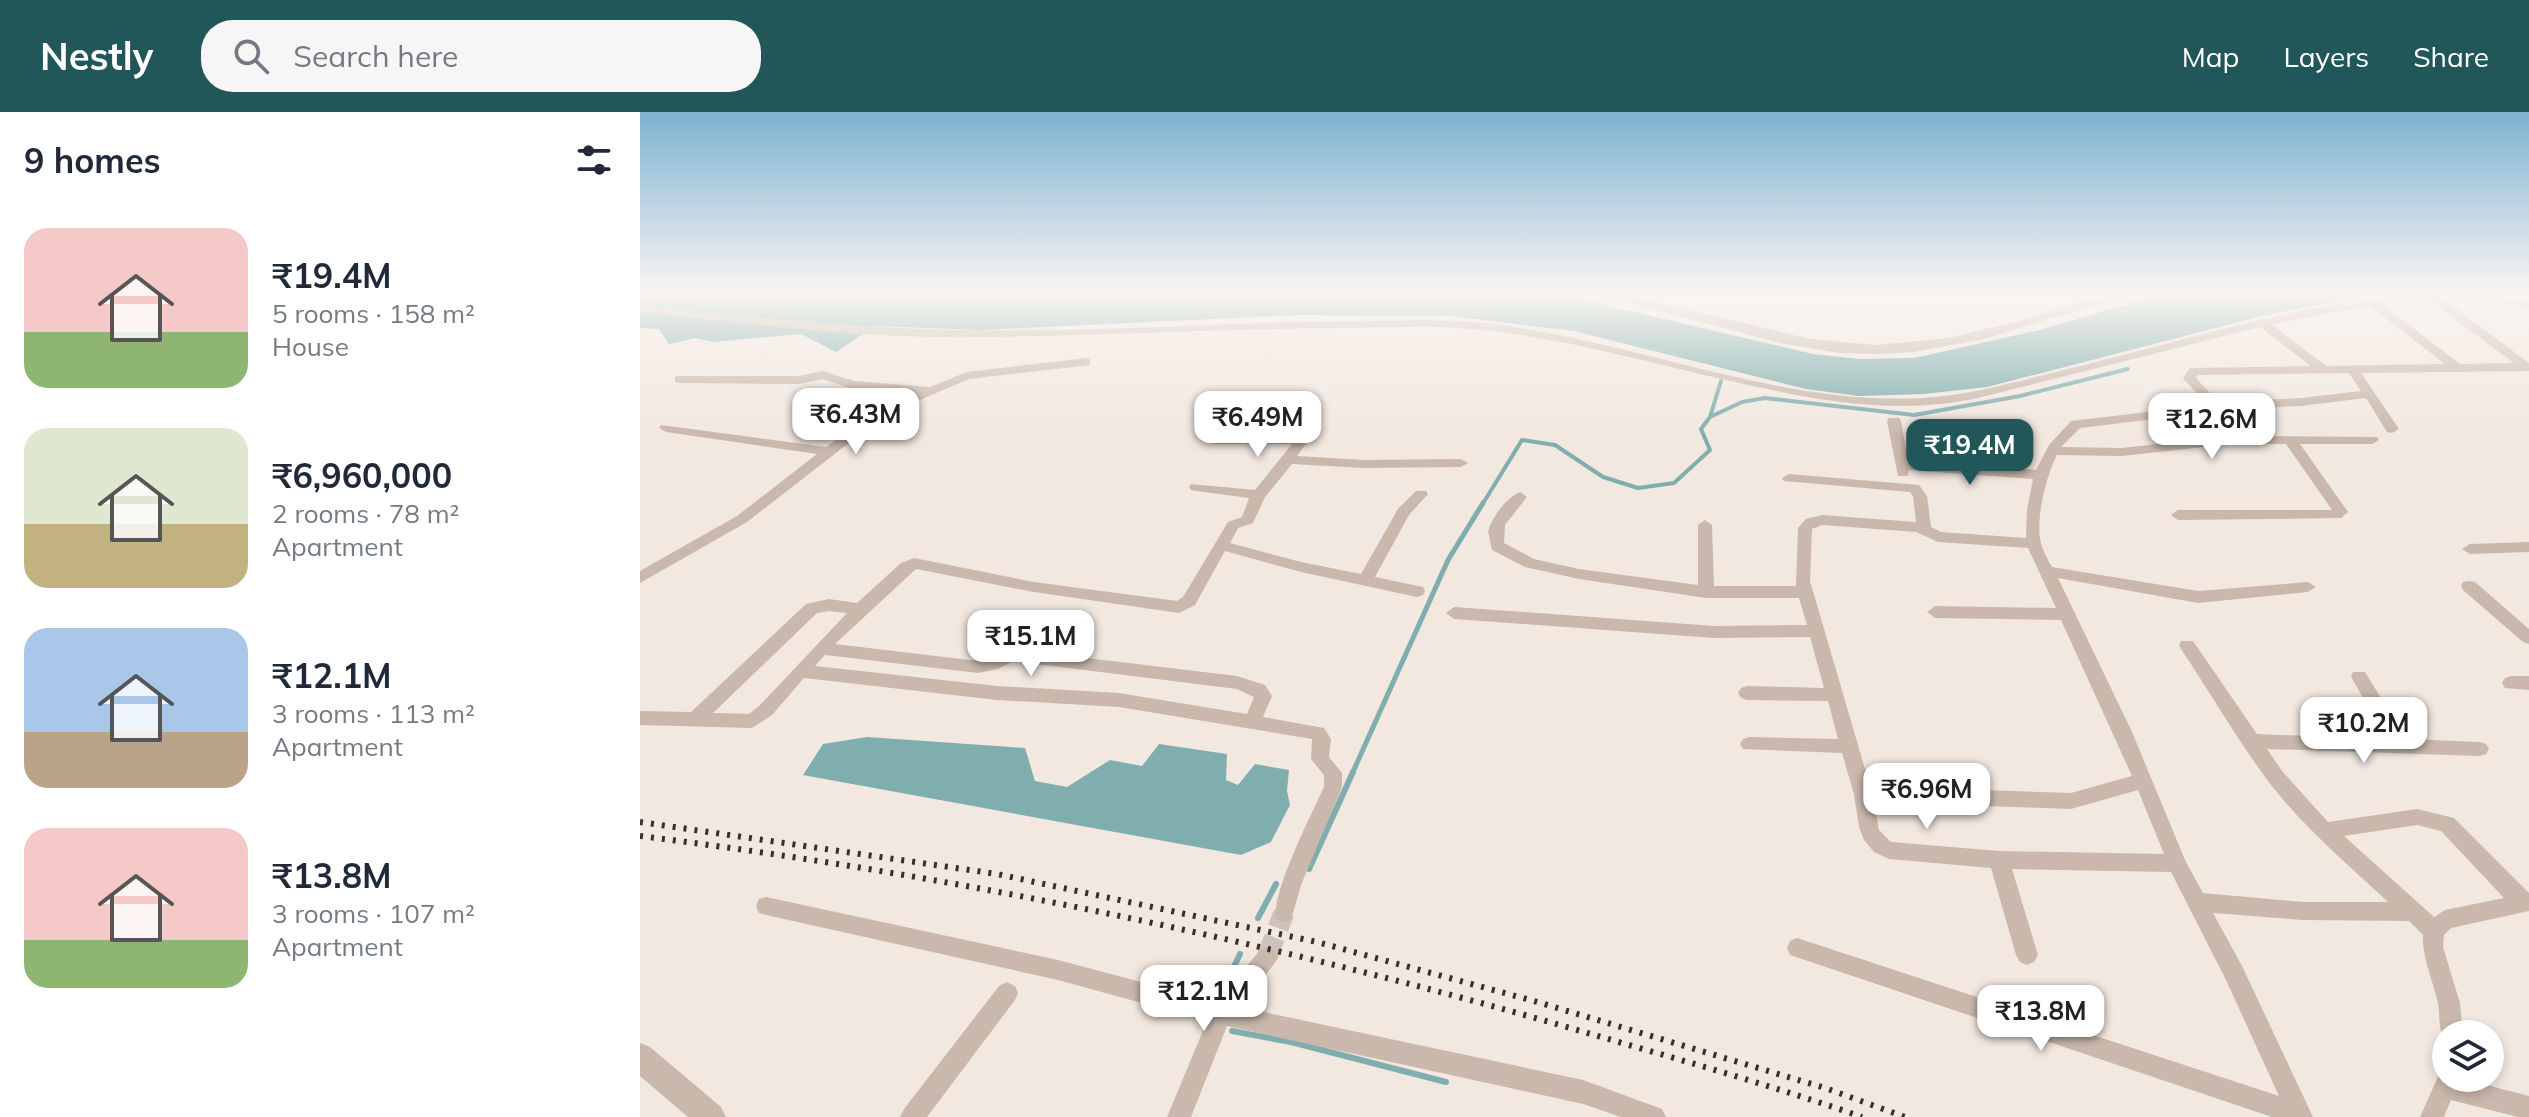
<!DOCTYPE html>
<html lang="en">
<head>
<meta charset="utf-8">
<style>
	:root { --surface:#fff; --page:#f6f6f7; --text:#1f2937; --muted:#747a83; --accent:#215758 }
	body { margin:0; font-family:Mulish,sans-serif; background:var(--page); color:var(--text); height:100vh; display:flex; flex-direction:column; font-size:30px; white-space:nowrap }
	* { box-sizing:border-box; margin:0 }
	p { font-size:26px; color:var(--muted) }
	.icon { flex:none; width:44px; height:44px; fill:none; stroke:currentColor; stroke-width:2; stroke-linecap:round; stroke-linejoin:round }
	.map { position:relative; flex:1; overflow:hidden }
	.sheet { display:flex; flex-direction:column; background:var(--surface); width:640px }
	.sheet>* { flex:none }
	.buttons { position:absolute; left:1792px; top:908px; display:grid; gap:16px }
	.buttons a { display:grid; place-items:center; width:72px; height:72px; border-radius:50%; background:var(--surface); box-shadow:0 4px 12px #0003; font-size:40px }
	.price { position:absolute; translate:-50% -68px; padding:0 18px; border-radius:16px; background:#fff; color:#222; font-size:26px; line-height:52px; filter:drop-shadow(0 2px 4px #0008) }
	.price::after { content:''; position:absolute; left:50%; top:48px; width:24px; height:18px; margin-left:-12px; background:inherit; clip-path:polygon(0 0,100% 0,50% 100%) }
	.price.current { background:var(--accent); color:#fff }
	ul { padding:0; list-style:none }
	li { display:flex; align-items:center; gap:24px; height:200px; padding:0 24px }
	li span { display:grid; place-items:center; flex:none; width:224px; height:160px; border-radius:24px; color:#555 }
	li>.icon { margin-inline-start:auto }
	span .icon { width:96px; height:96px; fill:#fffc; stroke-width:1 }
	li b { font-size:34px }
	h2 { display:flex; justify-content:space-between; align-items:center; height:96px; padding:0 24px; font-size:34px }
	header { display:flex; align-items:center; gap:48px; box-sizing:border-box; height:112px; padding:0 40px; background:var(--accent); color:#fff }
	header strong { font-size:38px }
	nav { display:flex; gap:44px; margin-inline-start:auto; font-size:28px }
	.search { width:560px; height:72px; background:var(--page); display:flex; align-items:center; gap:20px; box-sizing:border-box; padding:0 28px; border-radius:32px; color:var(--muted); font-size:30px }
	main { display:flex; flex:1; min-height:0 }
	.map>svg:first-child { display:block }
	.water { fill:#80aeae }
	.lines { fill:none; stroke-linecap:round; stroke-linejoin:round }
	.stream-far2 { stroke:#80aeae; stroke-width:4 }
	.stream-far1 { stroke:#80aeae; stroke-width:5 }
	.stream { stroke:#80aeae; stroke-width:6 }
	.minor-tunnel { stroke:#cdc3bc; stroke-width:21; stroke-dasharray:21 10; stroke-linecap:butt }
	.minor { fill:#cab8ac; fill-rule:evenodd }
	.tertiary { fill:#cab8ac; fill-rule:evenodd }
	.rail { stroke:#382e2a; stroke-width:6; stroke-dasharray:3 8; stroke-linecap:butt }
</style>
</head>
<body>
<header>
<strong>Nestly</strong>
<div class="search"><svg class="icon" aria-label="search" viewBox="0 0 24 24"><circle cx="10" cy="10" r="6"/><path d="M15 15l6 6"/></svg>Search here</div>
<nav><a>Map</a><a>Layers</a><a>Share</a></nav>
</header>
<main>
<section class="sheet">
<h2>9 homes<svg class="icon" aria-label="filters" viewBox="0 0 24 24"><path d="M4 7h16M4 17h16"/><circle cx="9" cy="7" r="2"/><circle cx="15" cy="17" r="2"/></svg></h2>
<ul>
<li><span style="background:linear-gradient(#f6c9c9 65%,#8fb573 0)"><svg class="icon" aria-label="home" viewBox="0 0 24 24"><path d="M3 11l9-7 9 7M6 9v11h12V9"/></svg></span><div><b>₹19.4M</b><p>5 rooms · 158 m²</p><p>House</p></div></li>
<li><span style="background:linear-gradient(#dfe7d0 60%,#c2b280 0)"><svg class="icon" aria-label="home" viewBox="0 0 24 24"><path d="M3 11l9-7 9 7M6 9v11h12V9"/></svg></span><div><b>₹6,960,000</b><p>2 rooms · 78 m²</p><p>Apartment</p></div></li>
<li><span style="background:linear-gradient(#a9c7e8 65%,#b9a48a 0)"><svg class="icon" aria-label="home" viewBox="0 0 24 24"><path d="M3 11l9-7 9 7M6 9v11h12V9"/></svg></span><div><b>₹12.1M</b><p>3 rooms · 113 m²</p><p>Apartment</p></div></li>
<li><span style="background:linear-gradient(#f6c9c9 70%,#8fb573 0)"><svg class="icon" aria-label="home" viewBox="0 0 24 24"><path d="M3 11l9-7 9 7M6 9v11h12V9"/></svg></span><div><b>₹13.8M</b><p>3 rooms · 107 m²</p><p>Apartment</p></div></li>
</ul>
</section>
<div class="map">
<svg width="1889" height="1005" viewBox="0 0 1889 1005">
	<rect width="100%" height="100%" fill="#f2e8e0"/>
	<g class="water">
		<path d="M0 182H892L938 187 1173 242 1220 247 1274 246 1404 217 1523 182H1736L1622 204 1347 275 1284 282 1219 284 1166 277 934 219 810 204 659 203 340 218 235 214 196 240 161 222 73 230 56 226 29 232 19 217 0 216Z"/>
		<path d="M227 625 385 636 395 669 427 675 470 648 502 654 519 632 587 642 586 668 598 673 615 652 649 658 647 679 650 693 631 730 601 743 163 663 183 632Z"/>
	</g>
	<g class="lines">
		<g class="stream-far2">
			<path d="M1070 305 1102 290 1125 286 1274 303 1380 284 1488 257"/>
			<path d="M842 393 882 328 915 333 963 365 998 376 1034 371 1070 338 1061 317 1070 305 1081 269"/>
		</g>
		<path class="stream-far1" d="M712 662 808 448 843 391"/>
		<g class="stream">
			<path d="M669 757 713 660"/>
			<path d="M618 806 636 772"/>
			<path d="M566 887 589 865 600 842"/>
			<path d="M592 919 651 930 806 970"/>
		</g>
		<path class="minor-tunnel" d="M627 845 644 801"/>
		<g class="minor">
			<path d="M1775 182H1850L1889 190V196L1848 188 1803 187 1889 251V259L1721 261 1759 317 1752 321 1747 320 1726 286 1661 294 1584 297 1603 322 1601 324 1737 325 1739 328 1732 332H1660L1708 400 1701 406 1538 408 1531 403 1538 398H1692L1646 332H1590L1482 344 1417 343C1406 364 1395 408 1401 431 1403 439 1408 448 1412 455L1558 479 1668 470 1676 475 1668 480 1558 491 1418 466 1492 620 1545 748 1563 781 1663 790H1748C1707 752 1662 714 1628 669 1597 627 1571 582 1541 537L1539 533 1541 529H1553L1617 622 1747 627 1711 565 1713 560H1725L1766 627 1840 630 1846 632 1849 637 1846 642 1840 644 1627 637 1642 659 1688 710 1777 697 1814 706 1889 781V799L1811 816 1804 823 1803 835 1820 891 1823 922H1806V931C1797 919 1801 901 1797 887 1792 866 1782 845 1783 823L1769 809 1663 808 1573 801 1602 854 1673 1005H1632L1150 843 1147 836 1150 829 1157 826 1639 984 1586 868 1531 760 1372 757 1398 843 1394 850 1387 853 1380 850 1376 843 1351 756 1249 747 1234 740 1224 728 1219 715 1214 682 1202 641 1103 637 1100 632 1103 627 1109 625 1198 627 1188 589 1107 588 1101 586 1098 581 1101 576 1107 574 1184 576 1170 525 1074 526 814 507 806 501 814 495 1074 514 1167 513 1159 486H1066L939 467 885 455 852 438 848 419C853 404 865 387 880 380L887 385 865 413 864 431 894 447 939 457 1058 473V413L1065 408 1072 413 1074 474H1156L1158 416 1166 407 1182 403 1276 410 1273 384 1270 380 1144 369 1142 366 1149 362 1279 373 1287 384 1291 415 1301 420 1386 426 1387 398 1393 367 1269 358 1268 364H1258L1247 309 1249 306H1259L1261 309 1268 349 1396 358 1409 333 1431 309 1567 293 1543 266 1550 256 1671 254 1620 215 1338 286C1255 304 1172 288 1091 269 1001 249 911 222 819 216 778 213 737 216 697 216 577 217 457 224 338 225 225 227 112 212 0 200V194C111 205 221 217 333 218 459 220 586 210 712 209 748 209 784 207 820 209 975 219 1126 294 1282 286 1333 283 1382 268 1432 256 1546 228 1657 192 1775 182ZM1782 188H1789L1874 251 1820 252 1742 192ZM1730 194 1805 252 1686 254 1631 212ZM1709 261 1721 279 1661 286 1578 290 1556 266 1558 263ZM1573 300 1591 324 1482 336 1421 335 1440 316ZM1182 413 1276 420 1298 430 1388 436 1416 496 1295 494 1287 500 1295 506 1421 508 1492 664 1431 681 1230 674 1170 469 1172 417ZM1498 678 1524 742 1359 739 1251 730 1239 718 1234 690 1431 697ZM1777 713 1801 719 1864 786 1805 798 1794 805 1704 724Z"/>
			<path d="M446 246 450 247V253L329 267 259 297 223 320 107 410 0 471V459L97 404 177 342 26 320 19 316 21 313 186 335 249 291 275 281 213 277 182 267 159 272 39 271 35 270V264H159L183 259 214 269 290 275 327 260Z"/>
			<path d="M674 307 681 311 657 344 724 348 821 347 828 351 821 355 724 356 652 352 625 385 613 411 598 416 590 431 661 450 721 462 758 397 776 379H786L788 382 769 403 735 465 783 475 785 479 783 483 777 485 661 460 585 439 555 493 539 501 394 480 276 457 195 532 338 549 349 547 371 537 597 564 625 573 632 584 623 605 684 616 691 627 689 645 702 661V675L661 773 651 808 644 810 637 808C628 788 673 699 684 675V663L671 647 672 627 479 595 357 588 164 566 132 603 112 616 0 613V599L51 600 166 492 189 487 217 491 261 451 274 446 394 470 537 489 543 485 588 410 602 405 609 386 556 379 551 378 549 375 551 372 615 378 652 332H575L568 328 570 325 658 324 669 308ZM189 499 207 501 120 593 109 602 73 601 177 501ZM185 543 338 561 358 557 373 549 597 577 614 585 607 602 479 581 357 574 175 554Z"/>
			<path d="M1889 430V440L1830 442 1822 437 1830 432Z"/>
			<path d="M1829 469 1835 470 1889 517V532L1883 530 1823 478 1821 474 1823 470Z"/>
			<path d="M1871 564H1889V578L1865 576 1862 571 1865 566Z"/>
			<path d="M126 785 418 848 577 890 620 838 627 835 634 838 638 845 634 852 600 895 943 968 1022 997 1026 1005H981L943 992 587 914 551 1005H527L567 909 418 868 126 803 119 801 116 794 119 787Z"/>
			<path d="M367 870 375 874 378 881 375 888 287 1005H260L264 997 359 874Z"/>
			<path d="M1806 956V966H1820L1889 984V1005H1878L1811 988 1804 1005H1780L1801 958Z"/>
		</g>
		<g class="tertiary">
			<path d="M955 182 992 184 1170 227 1236 233 1309 226 1375 210 1470 182H1492L1344 227 1273 240 1236 242 1200 241 1140 231Z"/>
			<path d="M0 931 10 935 81 995 86 1005H48L0 964Z"/>
		</g>
		<g class="rail">
			<path d="M0 710 357 762 677 830 894 889 1185 976 1265 1005"/>
			<path d="M0 724C321 764 634 830 944 920 1037 947 1131 973 1222 1005"/>
		</g>
	</g>
	<linearGradient id="sky" x2="0" y2="1"><stop stop-color="#7eb2d1"/><stop offset="0.56" stop-color="#f9f5f1"/><stop offset="1" stop-color="#f9f5f1" stop-opacity="0"/></linearGradient>
	<rect width="1889" height="323" fill="url(#sky)"/>
</svg>
<div class="buttons">
<a><svg class="icon" aria-label="layers" viewBox="0 0 24 24"><path d="M12 4l9 5-9 5-9-5zM3 14l9 5 9-5"/></svg></a>
</div>
<b class="price" style="left:216px;top:344px">₹6.43M</b>
<b class="price" style="left:618px;top:347px">₹6.49M</b>
<b class="price" style="left:1572px;top:349px">₹12.6M</b>
<b class="price current" style="left:1330px;top:375px">₹19.4M</b>
<b class="price" style="left:391px;top:566px">₹15.1M</b>
<b class="price" style="left:1724px;top:653px">₹10.2M</b>
<b class="price" style="left:1287px;top:719px">₹6.96M</b>
<b class="price" style="left:564px;top:921px">₹12.1M</b>
<b class="price" style="left:1401px;top:941px">₹13.8M</b>
</div>
</main>
</body>
</html>
